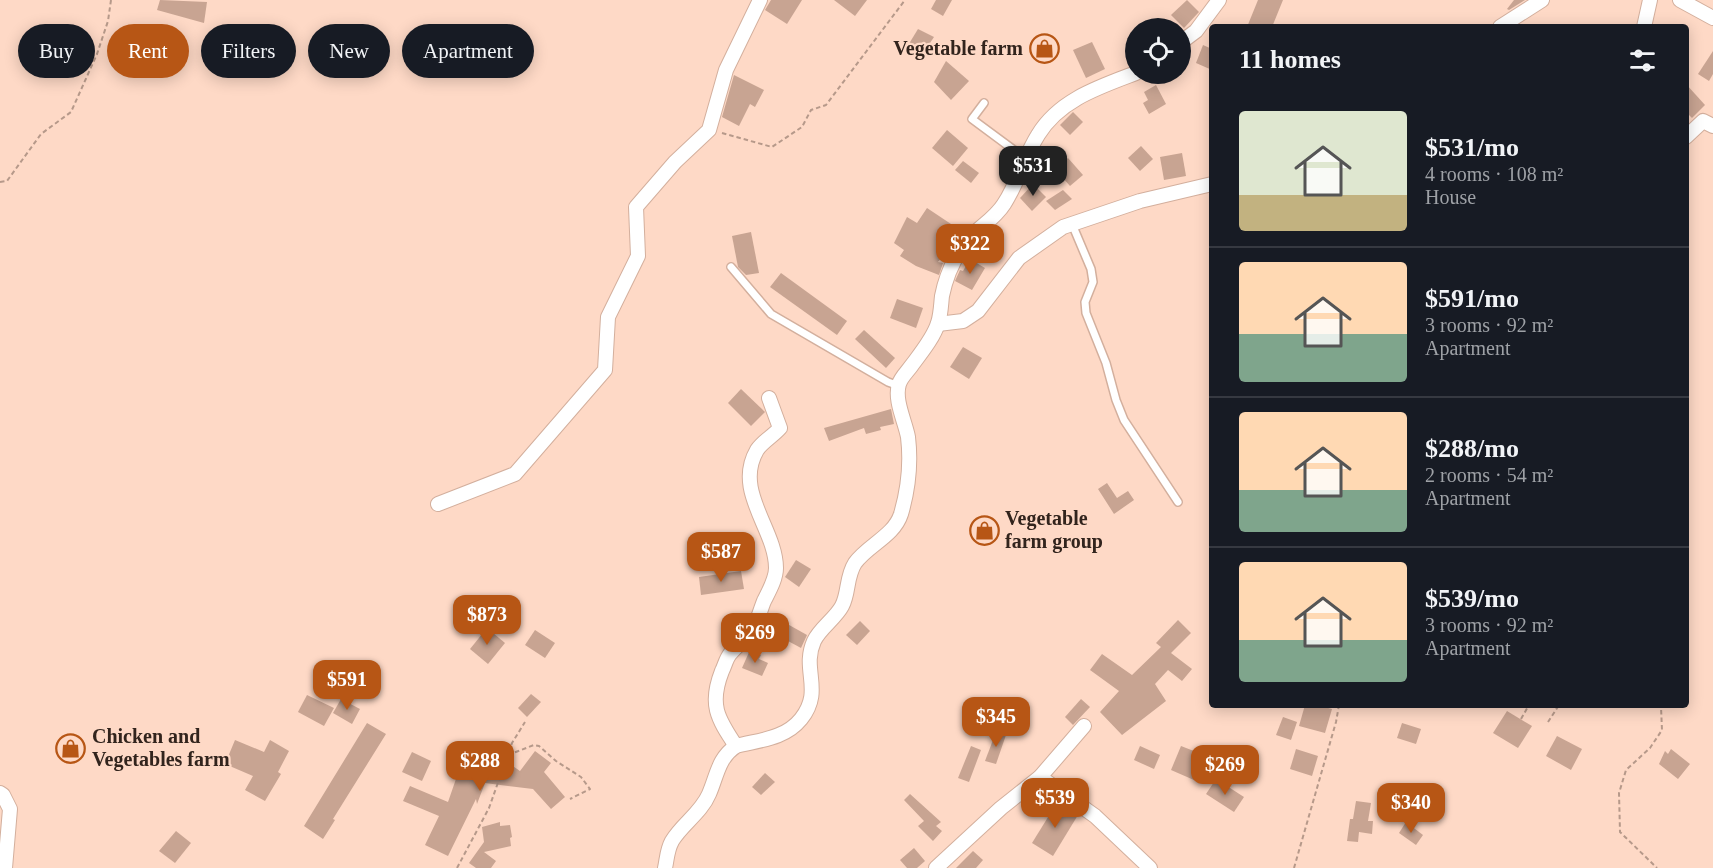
<!DOCTYPE html>
<html lang="en">
<head>
<meta charset="utf-8">
<style>
	:root { --surface:#171b24; --page:#242831; --text:#f1f3f6; --muted:#9ea1a6; --line:#363941; --accent:#b75615 }
	body { margin:0; font-family:"Times New Roman",serif; background:var(--page); color:var(--text); height:100vh; display:flex; flex-direction:column; font-size:22px; white-space:nowrap }
	* { box-sizing:border-box; margin:0 }
	p { font-size:20px; color:var(--muted) }
	.icon { flex:none; width:33px; height:33px; fill:none; stroke:currentColor; stroke-width:2; stroke-linecap:round; stroke-linejoin:round }
	.map { position:relative; flex:1; overflow:hidden }
	.drawer { position:absolute; left:1209px; top:24px; width:480px; height:684px; display:flex; flex-direction:column; background:var(--surface); border-radius:6px; box-shadow:0 3px 15px #0003 }
	.drawer>* { flex:none }
	.top-card { position:absolute; left:18px; top:24px; width:570px; height:54px; display:flex; gap:12px }
	.buttons { position:absolute; left:1125px; top:18px; display:grid; gap:12px }
	.buttons a { display:grid; place-items:center; width:66px; height:66px; border-radius:50%; background:var(--surface); box-shadow:0 3px 15px #0003; font-size:30px }
	.price { position:absolute; translate:-50% -51px; padding:0 14px; border-radius:12px; background:var(--accent); color:#fff; font-size:20px; line-height:39px; filter:drop-shadow(0 2px 3px #0008) }
	.price::after { content:''; position:absolute; left:50%; top:36px; width:18px; height:14px; margin-left:-9px; background:inherit; clip-path:polygon(0 0,100% 0,50% 100%) }
	.price.current { background:#222; color:#fff }
	ul { padding:0; list-style:none }
	li { display:flex; align-items:center; gap:18px; height:150px; padding:0 30px }
	li+li { border-top:2px solid var(--line) }
	li span { display:grid; place-items:center; flex:none; width:168px; height:120px; border-radius:6px; color:#555 }
	li>.icon { margin-inline-start:auto }
	span .icon { width:72px; height:72px; fill:#fffc; stroke-width:1 }
	li b { font-size:26px }
	h2 { display:flex; justify-content:space-between; align-items:center; height:72px; padding:0 30px; font-size:26px }
	.tag { padding:0 21px; border-radius:27px; background:var(--surface); box-shadow:0 3px 15px #0003; font-size:21px; line-height:54px }
	.tag.current { background:var(--accent); color:#fff }
	.map>svg:first-child { display:block }
	.building { fill:#c8a492 }
	.lines { fill:none; stroke-linecap:round; stroke-linejoin:round }
	.service-casing { stroke:#d3af9d; stroke-width:10 }
	.minor-casing { stroke:#d3af9d; stroke-width:16 }
	.path { stroke:#b6998a; stroke-width:2; stroke-dasharray:4.5 3; stroke-linecap:butt }
	.service { stroke:#fff; stroke-width:7 }
	.minor { stroke:#fff; stroke-width:14 }
	.labels { text-anchor:middle; stroke-width:4.5; stroke-linejoin:round; paint-order:stroke }
	.poi-label { font-size:20px; font-weight:bold; fill:#32241d; stroke:#fed9c6; text-anchor:start }
</style>
</head>
<body>
<div class="map">
<svg width="1713" height="868" viewBox="0 0 1713 868">
	<rect width="100%" height="100%" fill="#fed9c6"/>
	<g class="building">
		<path d="M160 0 207 2 204 23 157 10Z"/>
		<path d="M771 0H802L787 24 765 10Z"/>
		<path d="M834 0H867L855 16Z"/>
		<path d="M936 0H952L943 16 931 9Z"/>
		<path d="M1187 0 1199 12 1184 28 1171 15Z"/>
		<path d="M1258 0H1283L1272 27H1247Z"/>
		<path d="M1514 0H1525L1509 10 1507 9Z"/>
		<path d="M918 29 934 37 922 55 907 47Z"/>
		<path d="M1092 42 1105 69 1086 78 1073 50Z"/>
		<path d="M1203 45 1212 49V70L1196 63Z"/>
		<path d="M1713 51V74L1709 81 1698 74Z"/>
		<path d="M946 61 969 81 951 100 934 82Z"/>
		<path d="M734 75 764 90 755 107 750 104 739 126 722 117Z"/>
		<path d="M1686 84 1705 105 1692 118 1686 112Z"/>
		<path d="M1156 85 1166 104 1149 114 1143 103 1148 100 1144 92Z"/>
		<path d="M1073 112 1083 122 1070 135 1060 125Z"/>
		<path d="M947 130 968 148 953 166 932 148Z"/>
		<path d="M1141 146 1153 159 1140 171 1128 158Z"/>
		<path d="M1182 153 1186 176 1164 180 1160 157Z"/>
		<path d="M1068 158 1083 175 1070 186 1055 169Z"/>
		<path d="M963 161 979 173 971 183 955 170Z"/>
		<path d="M1033 184 1046 197 1032 211 1020 198Z"/>
		<path d="M1063 190 1072 199 1055 210 1046 201Z"/>
		<path d="M927 208 957 228 948 242 951 244 938 262 943 263 939 275 916 266 900 256 904 250 894 243 907 217 917 223Z"/>
		<path d="M751 232 759 273 746 275 738 267 732 236Z"/>
		<path d="M970 259 985 268 972 290 955 281 960 270 963 271Z"/>
		<path d="M781 273 847 321 837 335 770 287Z"/>
		<path d="M897 299 923 308 916 328 890 318Z"/>
		<path d="M864 330 895 358 886 368 855 339Z"/>
		<path d="M963 347 982 358 969 379 950 367Z"/>
		<path d="M741 389 765 412 751 426 728 403Z"/>
		<path d="M891 409 894 424 880 427 881 430 866 434 864 428 829 441 824 428Z"/>
		<path d="M1107 483 1117 498 1128 491 1134 500 1114 514 1098 489Z"/>
		<path d="M796 560 811 569 799 587 785 577Z"/>
		<path d="M741 571 744 589 701 595 699 577Z"/>
		<path d="M1178 620 1191 633 1171 653 1192 669 1182 681 1168 670 1155 684 1166 701 1122 735 1100 712 1119 691 1090 670 1102 654 1132 675 1161 647 1156 643Z"/>
		<path d="M782 621 807 635 801 648 775 634Z"/>
		<path d="M860 621 870 631 857 645 846 635Z"/>
		<path d="M487 628 505 643 488 664 470 649Z"/>
		<path d="M535 630 555 643 545 658 525 645Z"/>
		<path d="M750 650 761 655 759 659 768 663 762 676 742 668Z"/>
		<path d="M531 694 541 702 527 717 518 708Z"/>
		<path d="M307 695 334 708 324 726 298 712Z"/>
		<path d="M341 699 360 709 352 724 333 713Z"/>
		<path d="M1081 699 1090 707 1073 725 1065 717Z"/>
		<path d="M1305 705H1317L1332 709 1325 733 1299 726Z"/>
		<path d="M1507 711 1532 726 1518 748 1493 733Z"/>
		<path d="M1283 717 1297 722 1291 740 1276 735Z"/>
		<path d="M367 723 386 734 333 819 335 820 323 839 304 826Z"/>
		<path d="M1402 723 1421 729 1416 744 1397 738Z"/>
		<path d="M996 732 1006 735 996 764 985 761Z"/>
		<path d="M1557 736 1582 749 1571 770 1546 756Z"/>
		<path d="M235 740 264 752 270 740 289 751 278 772 281 774 265 801 245 790 253 776 225 764Z"/>
		<path d="M475 743 494 753 520 771 535 751 551 763 544 772 565 797 551 809 533 789 485 783 477 804 476 799 448 856 425 845 439 816 403 801 410 786 448 802 457 776Z"/>
		<path d="M971 746 981 750 969 782 958 778Z"/>
		<path d="M1140 746 1160 755 1154 769 1134 760Z"/>
		<path d="M1181 746 1204 755 1194 780 1171 770Z"/>
		<path d="M1296 749 1318 756 1312 776 1290 769Z"/>
		<path d="M1671 749 1690 764 1678 779 1659 764 1665 751 1668 754Z"/>
		<path d="M412 752 431 761 422 781 402 772Z"/>
		<path d="M765 773 775 782 761 795 752 787Z"/>
		<path d="M1216 779 1244 797 1234 812 1206 794Z"/>
		<path d="M910 794 941 822 936 826 942 831 933 841 918 826 924 821 904 800Z"/>
		<path d="M1058 801 1078 815 1053 856 1032 843Z"/>
		<path d="M1356 801 1371 803 1368 821H1373L1372 834 1359 832 1358 842 1347 841 1350 819H1353Z"/>
		<path d="M500 822V826L510 825 512 837 510 838 511 846 484 852 496 861 491 868H476L469 863 484 842 482 827Z"/>
		<path d="M1406 822 1423 835 1416 845 1399 833Z"/>
		<path d="M176 831 191 843 175 863 159 851Z"/>
		<path d="M914 848 925 861 917 868H907L900 860Z"/>
		<path d="M973 851 983 860 976 868H956Z"/>
	</g>
	<g class="lines">
		<defs>
			<g id="service">
				<path d="M984 103 972 119 1026 159"/>
				<path d="M1072 224 1091 269 1093 282 1085 302 1086 313 1106 363 1116 400 1124 420 1178 502"/>
				<path d="M731 267 771 314 888 382 899 386"/>
			</g>
			<g id="minor">
				<path d="M1680 0 1713 18"/>
				<path d="M1500 27 1542 0"/>
				<path d="M1644 27 1650 0"/>
				<path d="M1180 43 1196 31 1219 0"/>
				<path d="M1686 137 1703 121 1713 126"/>
				<path d="M938 324 963 321 978 311 1019 258 1063 227 1140 201 1212 184"/>
				<path d="M438 504 515 474 605 370 608 317 638 256 636 207 675 162 709 130 726 70 760 0"/>
				<path d="M736 746C717 718 709 704 722 671 725 665 726 659 730 654 736 646 746 640 752 631 757 623 760 611 764 601 769 591 776 579 776 568 776 529 733 491 757 450 762 442 773 436 780 428L769 398"/>
				<path d="M1040 777 1095 816 1150 868"/>
				<path d="M0 793 3 795 10 809 5 868"/>
				<path d="M665 868C667 859 667 850 672 841 682 824 701 813 709 794 717 776 718 758 736 746 759 740 785 739 801 719 824 690 801 670 814 641 820 628 835 619 842 606 849 593 846 577 855 563 868 545 894 536 901 514 908 490 911 462 908 437 905 421 894 400 899 384 901 377 908 371 912 365 921 353 934 337 938 323 941 314 941 304 942 296 946 276 954 258 966 242 977 228 994 220 1004 204 1018 183 1024 157 1038 135 1059 100 1099 87 1136 73"/>
				<path d="M936 868 1001 808 1040 777 1084 726"/>
			</g>
		</defs>
		<use href="#service" class="service-casing"/>
		<use href="#minor" class="minor-casing"/>
		<g class="path">
			<path d="M722 133 772 147 802 127 811 110 826 105 905 0"/>
			<path d="M0 182 7 181 41 134 71 112 97 54 108 21 111 0"/>
			<path d="M1657 705 1661 707 1662 730 1650 748 1626 770 1619 793 1620 832 1657 868"/>
			<path d="M1521 719 1529 705"/>
			<path d="M1548 722 1559 705"/>
			<path d="M508 755 534 745 539 746 556 761 581 777 590 789 570 799"/>
			<path d="M457 868 489 808 512 743 525 722"/>
			<path d="M1294 868 1336 722 1339 705"/>
		</g>
		<use href="#service" class="service"/>
		<use href="#minor" class="minor"/>
	</g>
	<defs>
		<symbol id="shop-ring" viewBox="-11 -11 22 22"><circle r="9.5" fill="#fed9c6" stroke="#b75615" stroke-width="1.5"/><path d="M-5-2.5h2.3a2.7 3.5 0 0 1 5.4 0H5L5.5 6h-11ZM-1.5-2.5h3a1.5 2.3 0 0 0-3 0Z" fill="#b75615"/></symbol>
	</defs>
	<g fill-rule="evenodd">
		<use href="#shop-ring" x="1028" y="32" width="33" height="33"/>
		<use href="#shop-ring" x="968" y="514" width="33" height="33"/>
		<use href="#shop-ring" x="54" y="732" width="33" height="33"/>
	</g>
	<g class="labels">
		<g class="poi-label">
			<text x="1023" y="55" text-anchor="end">Vegetable farm</text>
			<text x="1005" y="525">Vegetable<tspan x="1005" dy="23">farm group</tspan></text>
			<text x="92" y="743">Chicken and<tspan x="92" dy="23">Vegetables farm</tspan></text>
		</g>
	</g>
</svg>
<div class="buttons">
<a><svg class="icon" aria-label="locate" viewBox="0 0 24 24"><circle cx="12" cy="12" r="6"/><path d="M12 2v4M12 18v4M2 12h4M18 12h4"/></svg></a>
</div>
<b class="price current" style="left:1033px;top:197px">$531</b>
<b class="price" style="left:970px;top:275px">$322</b>
<b class="price" style="left:721px;top:583px">$587</b>
<b class="price" style="left:487px;top:646px">$873</b>
<b class="price" style="left:755px;top:664px">$269</b>
<b class="price" style="left:347px;top:711px">$591</b>
<b class="price" style="left:996px;top:748px">$345</b>
<b class="price" style="left:480px;top:792px">$288</b>
<b class="price" style="left:1225px;top:796px">$269</b>
<b class="price" style="left:1055px;top:829px">$539</b>
<b class="price" style="left:1411px;top:834px">$340</b>
<div class="top-card">
<a class="tag">Buy</a>
<a class="tag current">Rent</a>
<a class="tag">Filters</a>
<a class="tag">New</a>
<a class="tag">Apartment</a>
</div>
<section class="drawer">
<h2>11 homes<svg class="icon" aria-label="filters" viewBox="0 0 24 24"><path d="M4 7h16M4 17h16"/><circle cx="9" cy="7" r="2"/><circle cx="15" cy="17" r="2"/></svg></h2>
<ul>
<li><span style="background:linear-gradient(#dfe7d0 70%,#c2b280 0)"><svg class="icon" aria-label="home" viewBox="0 0 24 24"><path d="M3 11l9-7 9 7M6 9v11h12V9"/></svg></span><div><b>$531/mo</b><p>4 rooms · 108 m²</p><p>House</p></div></li>
<li><span style="background:linear-gradient(#ffd9b3 60%,#7fa58c 0)"><svg class="icon" aria-label="home" viewBox="0 0 24 24"><path d="M3 11l9-7 9 7M6 9v11h12V9"/></svg></span><div><b>$591/mo</b><p>3 rooms · 92 m²</p><p>Apartment</p></div></li>
<li><span style="background:linear-gradient(#ffd9b3 65%,#7fa58c 0)"><svg class="icon" aria-label="home" viewBox="0 0 24 24"><path d="M3 11l9-7 9 7M6 9v11h12V9"/></svg></span><div><b>$288/mo</b><p>2 rooms · 54 m²</p><p>Apartment</p></div></li>
<li><span style="background:linear-gradient(#ffd9b3 65%,#7fa58c 0)"><svg class="icon" aria-label="home" viewBox="0 0 24 24"><path d="M3 11l9-7 9 7M6 9v11h12V9"/></svg></span><div><b>$539/mo</b><p>3 rooms · 92 m²</p><p>Apartment</p></div></li>
</ul>
</section>
</div>
</body>
</html>
